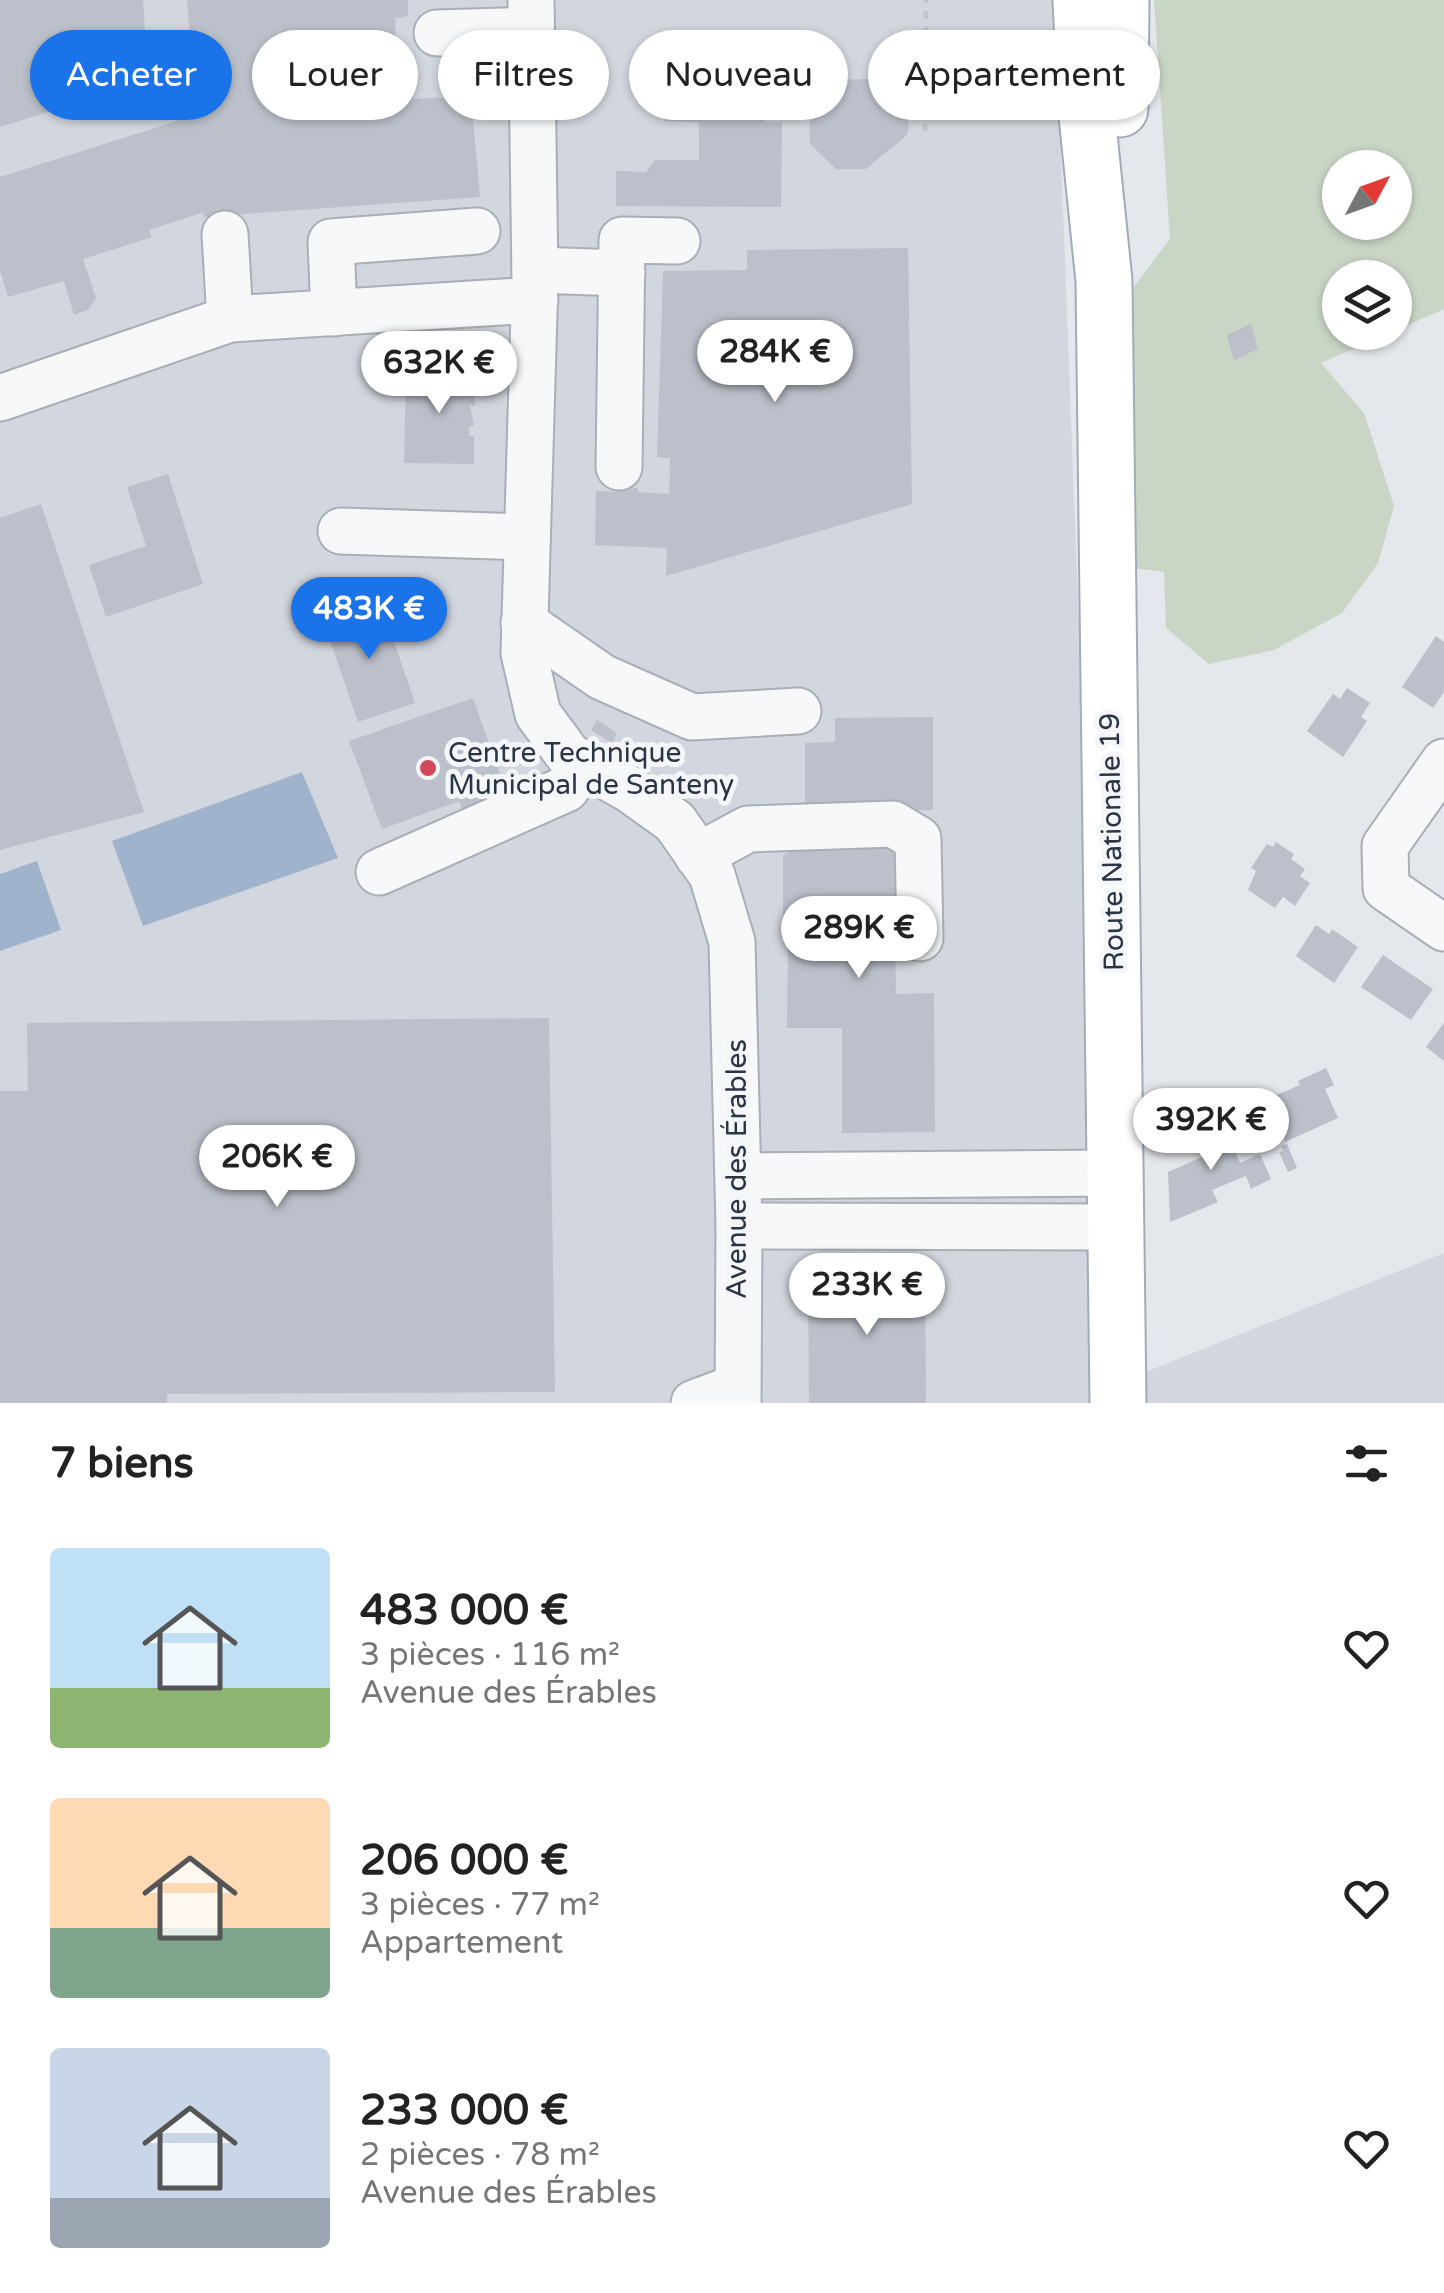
<!DOCTYPE html>
<html lang="fr">
<head>
<meta charset="utf-8">
<style>
	:root { --surface:#fff; --page:#f6f6f6; --text:#222; --muted:#767676; --accent:#1a73e8 }
	body { margin:0; font-family:"Varela Round",sans-serif; background:var(--page); color:var(--text); height:100vh; display:flex; flex-direction:column; font-size:38px; white-space:nowrap }
	* { box-sizing:border-box; margin:0 }
	p { font-size:32px; color:var(--muted) }
	.icon { flex:none; width:55px; height:55px; fill:none; stroke:currentColor; stroke-width:2; stroke-linecap:round; stroke-linejoin:round }
	.map { position:relative; height:1403px; overflow:hidden }
	.drawer { display:flex; flex-direction:column; background:var(--surface); flex:1 }
	.drawer>* { flex:none }
	.top-card { position:absolute; left:30px; top:30px; width:1385px; height:90px; display:flex; gap:20px }
	.needle { width:65px; rotate:49deg }
	.controls { position:absolute; left:1322px; top:150px; display:grid; gap:20px }
	.controls a { display:grid; place-items:center; width:90px; height:90px; border-radius:50%; background:var(--surface); box-shadow:0 2px 8px #0004; font-size:50px }
	.price { position:absolute; translate:-50% -85px; padding:0 22px; border-radius:35px; background:#fff; color:#222; font-size:32px; line-height:65px; filter:drop-shadow(0 2px 5px #0008) }
	.price::after { content:''; position:absolute; left:50%; top:60px; width:30px; height:22px; margin-left:-15px; background:inherit; clip-path:polygon(0 0,100% 0,50% 100%) }
	.price.active { background:var(--accent); color:#fff }
	ul { padding:0; list-style:none }
	li { display:flex; align-items:center; gap:30px; height:250px; padding:0 50px }
	li span { display:grid; place-items:center; flex:none; width:280px; height:200px; border-radius:10px; color:#555 }
	li>.icon { margin-inline-start:auto }
	span .icon { width:120px; height:120px; fill:#fffc; stroke-width:1 }
	li b { font-size:42px }
	h2 { display:flex; justify-content:space-between; align-items:center; height:120px; padding:0 50px; font-size:42px }
	.pill { padding:0 35px; border-radius:45px; background:var(--surface); box-shadow:0 2px 8px #0004; font-size:35px; line-height:90px }
	.pill.active { background:var(--accent); color:#fff }
	.map>svg:first-child { display:block }
	.built { fill:#d2d6de }
	.green { fill:#c9d6c5; fill-rule:evenodd }
	.water { fill:#9fb4cc }
	.building { fill:#bbc0ca }
	.lines { fill:none; stroke-linecap:round; stroke-linejoin:round }
	.minor-casing { stroke:#a9aeb7; stroke-width:49 }
	.major-casing { stroke:#a3abb8; stroke-width:59 }
	.path { stroke:#c2c5cb; stroke-width:5; stroke-dasharray:8 8; stroke-linecap:butt }
	.minor { stroke:#f7f8fa; stroke-width:45 }
	.major { stroke:#fff; stroke-width:55 }
	.poi-dot { fill:#d1495b; stroke:#f4f6f9; stroke-width:4 }
	.labels { text-anchor:middle; stroke-width:10; stroke-linejoin:round; paint-order:stroke }
	.poi-label { font-size:28px; fill:#2b3445; stroke:#f4f6f9; text-anchor:start }
	.street-label { font-size:28px; fill:#2b3445; stroke:#f4f6f9 }
</style>
</head>
<body>
<div class="map">
<svg width="1444" height="1403" viewBox="0 0 1444 1403">
	<rect width="100%" height="100%" fill="#e4e7ec"/>
	<path class="built" d="M0 0H1055L1108 1387 1444 1253V1403H0Z"/>
	<path class="green" d="M1154 0H1444V309L1395 331V278H1340V332L1390 333 1321 363 1364 413 1394 506 1378 563 1342 613 1274 650 1209 664 1166 628 1164 572 1125 567 1111 317 1170 239ZM1340 168H1395V222H1340Z"/>
	<g class="water">
		<path d="M302 772 338 858 143 926 112 841Z"/>
		<path d="M37 861 61 930 0 951V874Z"/>
	</g>
	<g class="building">
		<path d="M0 0H143L148 81 0 127Z"/>
		<path d="M187 0H408V16L395 18 396 51 397 55 410 56 413 99 471 96 480 197 203 217 204 212 149 230 152 237 83 259 96 298 88 310 74 315 64 281 8 297 0 270V177L196 115Z"/>
		<path d="M793 57 796 95 783 96V58Z"/>
		<path d="M665 68H765L764 122H782L781 207 616 206V171L646 172 655 160H699V122L664 121Z"/>
		<path d="M872 79 896 104 904 102 909 123 907 135 866 169H836L810 144 809 107 835 80Z"/>
		<path d="M908 248 912 504 666 576 667 548 595 545 596 491 619 492V487L638 488V492L669 494 670 458 657 457 663 271 747 270V250Z"/>
		<path d="M1251 324 1258 349 1234 360 1227 335Z"/>
		<path d="M430 365V369L450 370V365H462L463 370 474 369 475 406 470 405 474 426 469 427V436H474V464L404 463 406 371Z"/>
		<path d="M168 474 203 584 106 617 89 565 146 546 127 487Z"/>
		<path d="M41 504 144 812 0 850V518Z"/>
		<path d="M380 601 415 703 358 722 323 620Z"/>
		<path d="M1436 636 1444 642V692L1433 708 1402 687Z"/>
		<path d="M1347 688 1370 703 1361 717 1367 721 1343 757 1307 731 1333 694 1340 699Z"/>
		<path d="M473 698 507 794 471 811 462 809 459 801 382 829 349 741Z"/>
		<path d="M933 717V810L805 811V743L835 742V718Z"/>
		<path d="M597 720 617 733 612 743 591 730Z"/>
		<path d="M866 836 900 855V935H895L896 994 934 993 935 1132 842 1133V1028H787L788 936H783V856L816 837Z"/>
		<path d="M1276 842 1294 854 1291 859 1305 869 1300 876 1310 883 1295 906 1283 897 1275 908 1248 890 1256 871 1251 868 1267 844 1273 847Z"/>
		<path d="M1316 925 1329 934 1332 929 1358 947 1334 983 1296 956Z"/>
		<path d="M1383 955 1433 989 1411 1020 1361 987Z"/>
		<path d="M549 1018 555 1392 167 1394V1403H0V1091H28L27 1023Z"/>
		<path d="M1444 1023V1061L1426 1047Z"/>
		<path d="M1326 1068 1334 1085 1325 1089 1338 1118 1285 1142 1284 1137 1255 1149 1246 1148 1230 1115 1300 1085 1298 1081Z"/>
		<path d="M1222 1119 1240 1163 1260 1154 1271 1179 1251 1189 1246 1176 1212 1190 1218 1202 1170 1222 1168 1172 1209 1154 1201 1127Z"/>
		<path d="M1287 1144 1297 1168 1288 1172 1279 1152 1283 1151 1281 1146Z"/>
		<path d="M808 1272H925L926 1403H809Z"/>
	</g>
	<g class="lines">
		<defs>
			<g id="minor">
				<path d="M531 0 535 279 524 653 538 714 569 756 629 789 675 822 712 875 732 942 739 1226 738 1403"/>
				<path d="M437 33 530 30"/>
				<path d="M225 234 230 319"/>
				<path d="M535 270 622 273"/>
				<path d="M334 313 331 242 477 231"/>
				<path d="M0 398 230 319 535 300"/>
				<path d="M619 467 622 240 677 241"/>
				<path d="M341 531 527 537"/>
				<path d="M524 623 602 677 692 717 798 711"/>
				<path d="M1444 762 1385 846 1386 888 1444 928"/>
				<path d="M698 856 748 829 893 824 918 839 920 938"/>
				<path d="M379 872 566 789 584 764"/>
				<path d="M739 1176 1115 1173"/>
				<path d="M739 1226 1115 1227"/>
				<path d="M694 1403 737 1387"/>
			</g>
			<g id="major">
				<path d="M1081 0 1086 106 1104 281 1118 1403"/>
				<path d="M1120 109 1121 0"/>
			</g>
		</defs>
		<use href="#minor" class="minor-casing"/>
		<use href="#major" class="major-casing"/>
		<path class="path" d="M925 131 926 0"/>
		<use href="#minor" class="minor"/>
		<use href="#major" class="major"/>
	</g>
	<circle class="poi-dot" cx="428" cy="768" r="10"/>
	<g class="labels">
		<g class="poi-label">
			<text x="448" y="762">Centre Technique<tspan x="448" dy="32">Municipal de Santeny</tspan></text>
		</g>
		<g class="street-label">
			<text transform="translate(1111 842) rotate(-91)" y="10">Route Nationale 19</text>
			<text transform="translate(736 1169) rotate(-90)" y="10">Avenue des Érables</text>
		</g>
	</g>
</svg>
<div class="controls">
<a><svg class="needle" viewBox="-14 -14 28 28"><path d="M0-13l5 13h-10z" fill="#e53935"/><path d="M0 13l5-13h-10z" fill="#767676"/></svg></a>
<a><svg class="icon" aria-label="layers" viewBox="0 0 24 24"><path d="M12 4l9 5-9 5-9-5zM3 14l9 5 9-5"/></svg></a>
</div>
<b class="price" style="left:775px;top:405px">284K €</b>
<b class="price" style="left:439px;top:416px">632K €</b>
<b class="price active" style="left:369px;top:662px">483K €</b>
<b class="price" style="left:859px;top:981px">289K €</b>
<b class="price" style="left:1211px;top:1173px">392K €</b>
<b class="price" style="left:277px;top:1210px">206K €</b>
<b class="price" style="left:867px;top:1338px">233K €</b>
<div class="top-card">
<a class="pill active">Acheter</a>
<a class="pill">Louer</a>
<a class="pill">Filtres</a>
<a class="pill">Nouveau</a>
<a class="pill">Appartement</a>
</div>
</div>
<section class="drawer">
<h2>7 biens<svg class="icon" aria-label="filters" viewBox="0 0 24 24"><path d="M4 7h16M4 17h16"/><circle cx="9" cy="7" r="2"/><circle cx="15" cy="17" r="2"/></svg></h2>
<ul>
<li><span style="background:linear-gradient(#bfe0f5 70%,#8fb573 0)"><svg class="icon" aria-label="home" viewBox="0 0 24 24"><path d="M3 11l9-7 9 7M6 9v11h12V9"/></svg></span><div><b>483 000 €</b><p>3 pièces · 116 m²</p><p>Avenue des Érables</p></div><svg class="icon" aria-label="heart" viewBox="0 0 24 24"><path d="M12 20l-8-8c-3-5 5-10 8-4 3-6 11-1 8 4z"/></svg></li>
<li><span style="background:linear-gradient(#ffd9b3 65%,#7fa58c 0)"><svg class="icon" aria-label="home" viewBox="0 0 24 24"><path d="M3 11l9-7 9 7M6 9v11h12V9"/></svg></span><div><b>206 000 €</b><p>3 pièces · 77 m²</p><p>Appartement</p></div><svg class="icon" aria-label="heart" viewBox="0 0 24 24"><path d="M12 20l-8-8c-3-5 5-10 8-4 3-6 11-1 8 4z"/></svg></li>
<li><span style="background:linear-gradient(#c9d6e8 75%,#9aa5b1 0)"><svg class="icon" aria-label="home" viewBox="0 0 24 24"><path d="M3 11l9-7 9 7M6 9v11h12V9"/></svg></span><div><b>233 000 €</b><p>2 pièces · 78 m²</p><p>Avenue des Érables</p></div><svg class="icon" aria-label="heart" viewBox="0 0 24 24"><path d="M12 20l-8-8c-3-5 5-10 8-4 3-6 11-1 8 4z"/></svg></li>
</ul>
</section>
</body>
</html>
